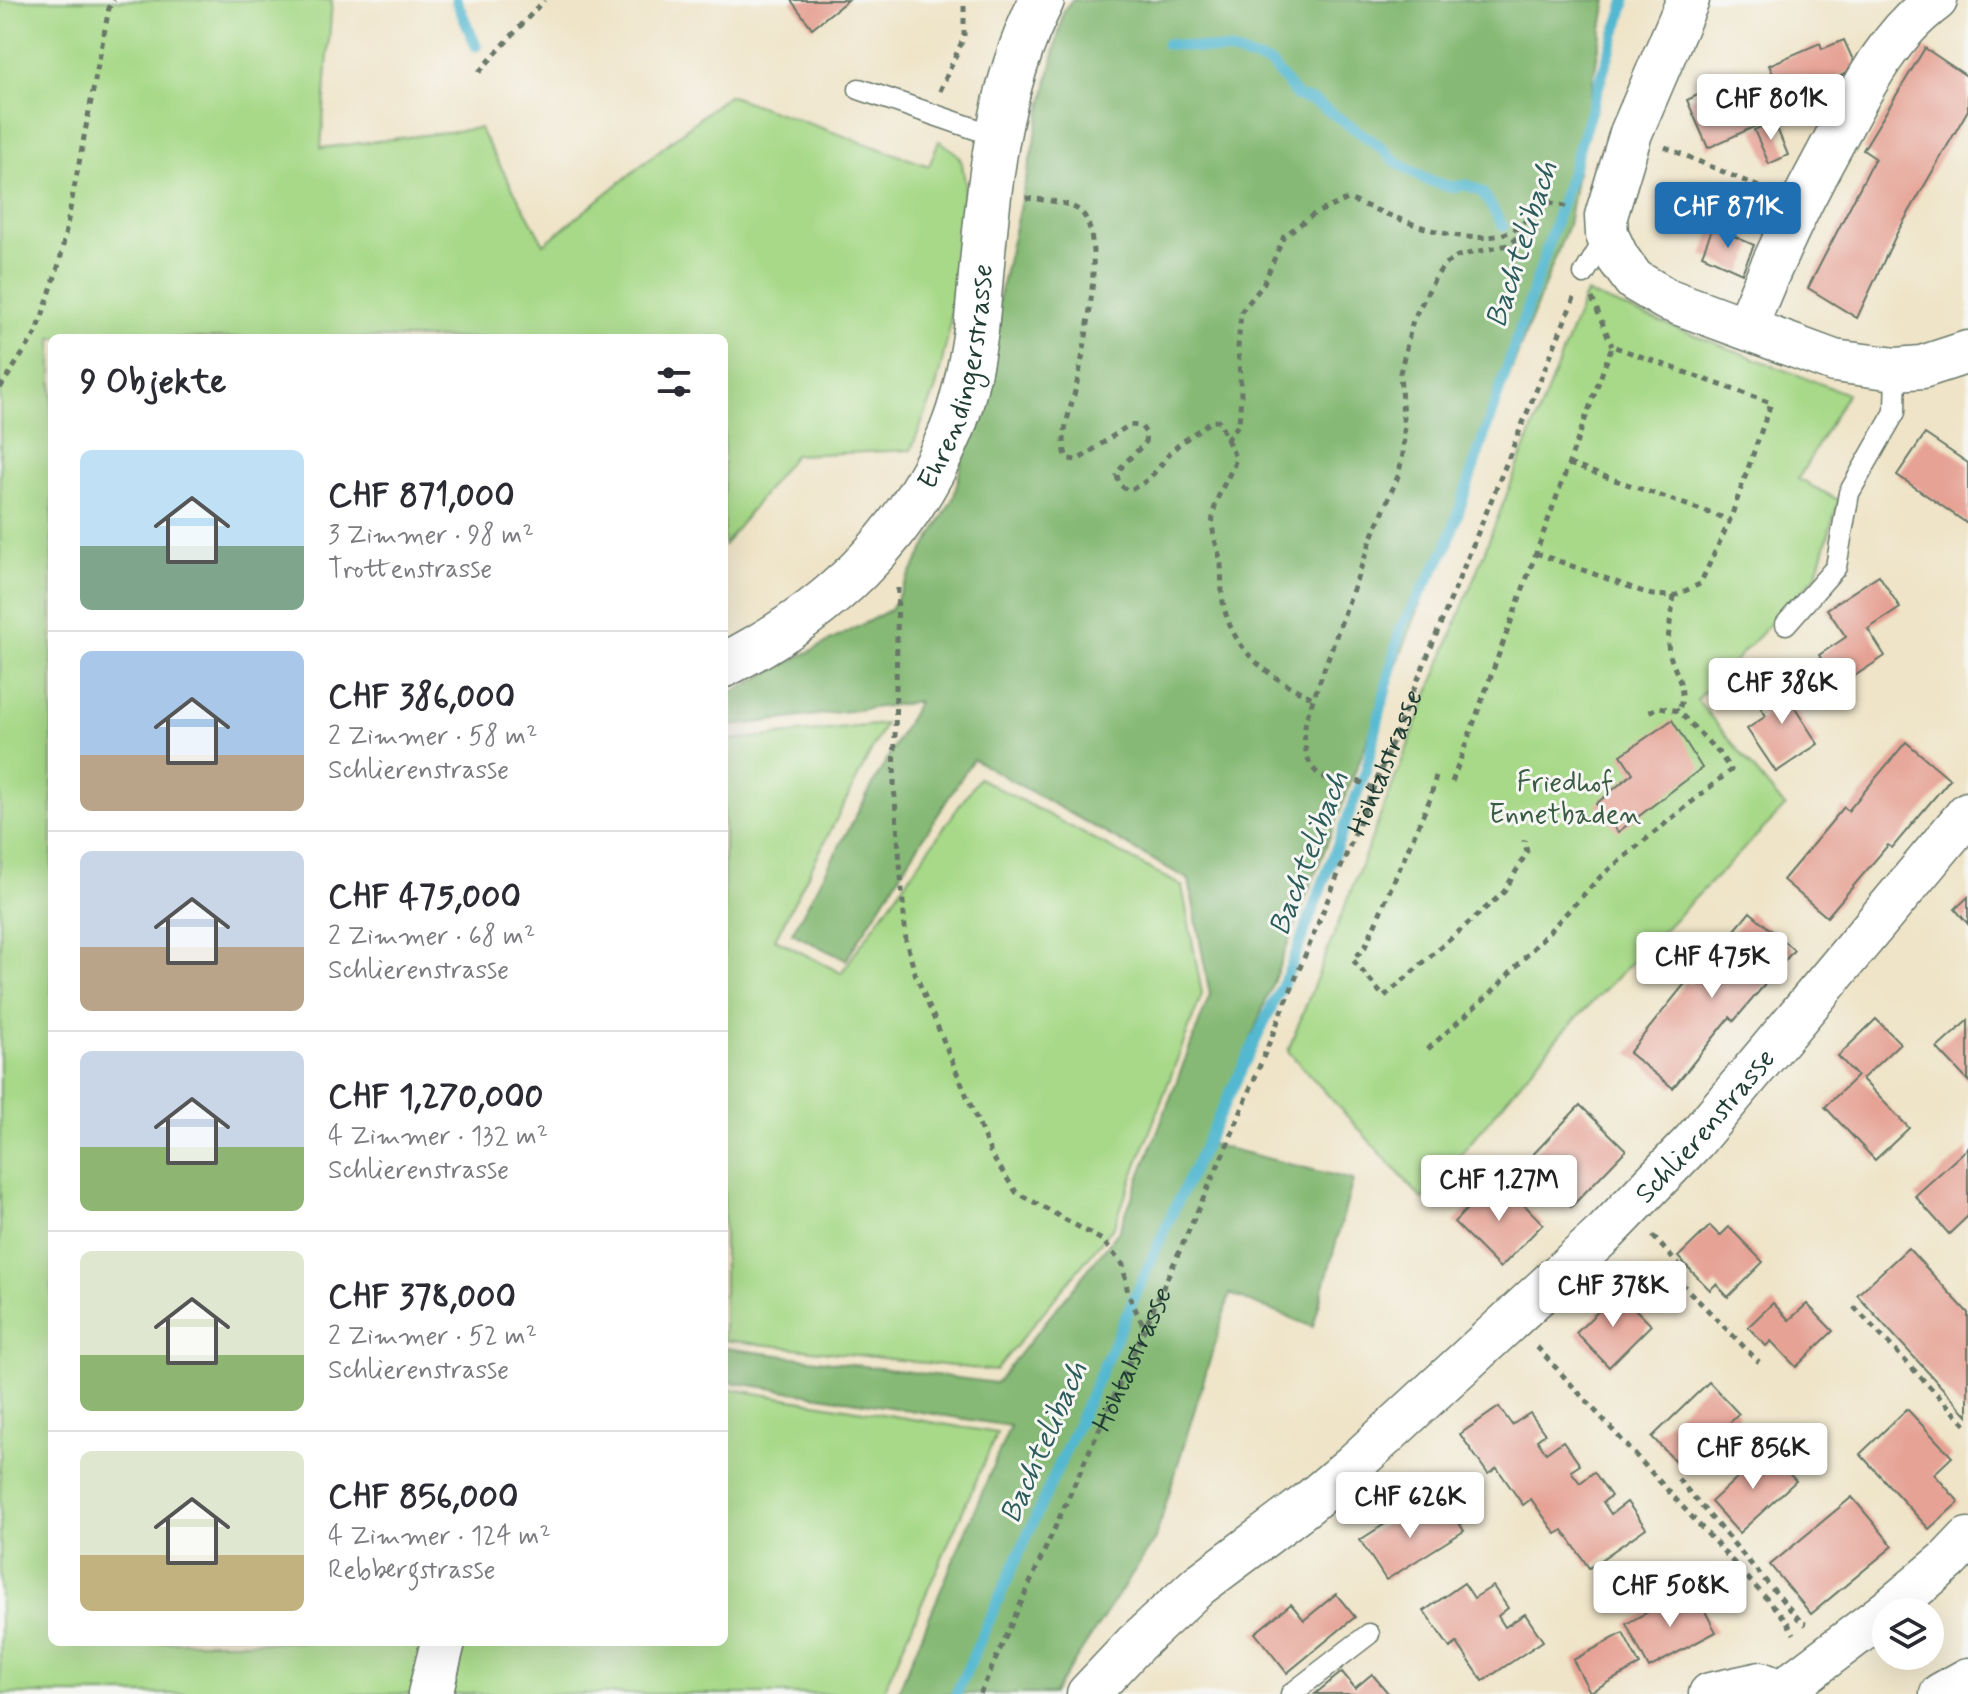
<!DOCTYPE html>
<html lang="de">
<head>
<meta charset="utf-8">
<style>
	:root { --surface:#fff; --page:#f2f2f3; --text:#2b2b33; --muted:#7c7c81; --line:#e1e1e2; --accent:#1f6fb2 }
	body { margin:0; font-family:Mynerve,sans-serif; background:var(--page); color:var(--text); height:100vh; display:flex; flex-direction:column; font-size:30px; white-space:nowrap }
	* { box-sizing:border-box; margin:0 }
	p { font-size:26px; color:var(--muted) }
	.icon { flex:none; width:44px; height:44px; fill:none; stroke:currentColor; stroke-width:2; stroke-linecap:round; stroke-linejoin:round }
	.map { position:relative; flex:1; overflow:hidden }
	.panel { position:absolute; left:48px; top:334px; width:680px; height:1312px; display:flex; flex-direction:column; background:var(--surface); border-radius:12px; box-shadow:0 8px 32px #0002 }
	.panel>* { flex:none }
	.fabs { position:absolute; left:1872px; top:1598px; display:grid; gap:16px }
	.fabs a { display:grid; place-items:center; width:72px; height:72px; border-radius:50%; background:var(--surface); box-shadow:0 8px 32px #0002; font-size:40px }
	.price { position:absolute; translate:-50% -68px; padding:0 18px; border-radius:8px; background:#fff; color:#222; font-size:26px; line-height:52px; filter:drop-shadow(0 2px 4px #0008) }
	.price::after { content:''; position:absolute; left:50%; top:48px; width:24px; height:18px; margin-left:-12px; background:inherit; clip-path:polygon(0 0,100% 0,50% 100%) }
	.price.active { background:var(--accent); color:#fff }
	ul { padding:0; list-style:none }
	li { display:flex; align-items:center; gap:24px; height:200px; padding:0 32px }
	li+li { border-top:2px solid var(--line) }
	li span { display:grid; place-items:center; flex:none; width:224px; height:160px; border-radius:12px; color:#555 }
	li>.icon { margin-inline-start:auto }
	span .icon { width:96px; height:96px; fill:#fffc; stroke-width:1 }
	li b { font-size:34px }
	h2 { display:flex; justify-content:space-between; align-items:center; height:96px; padding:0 32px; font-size:34px }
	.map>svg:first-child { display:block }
	.green { fill:#a7d988; stroke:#638b5e; stroke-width:2 }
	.forest { fill:#85b974; stroke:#527b54; stroke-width:2 }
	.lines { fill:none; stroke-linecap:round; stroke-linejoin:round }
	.stream { stroke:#52b8d0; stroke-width:11 }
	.building { fill:#e6a395 }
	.service-casing { stroke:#687768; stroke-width:23 }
	.minor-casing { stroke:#687768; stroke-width:45 }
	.secondary-casing { stroke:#687768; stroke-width:47 }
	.path { stroke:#687768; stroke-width:5; stroke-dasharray:6 6; stroke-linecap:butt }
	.service { stroke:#fff; stroke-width:20 }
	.minor { stroke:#fff; stroke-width:42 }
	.secondary { stroke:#fff; stroke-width:44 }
	.labels { text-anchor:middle; stroke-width:6; stroke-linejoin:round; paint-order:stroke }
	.street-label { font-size:28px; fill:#1f3d34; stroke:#f6f6f2 }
	.park-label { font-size:28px; fill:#3a5c45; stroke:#f6f6f2 }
	.water-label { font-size:30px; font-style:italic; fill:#2c5c5b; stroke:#f6f6f2 }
</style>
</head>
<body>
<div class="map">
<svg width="1968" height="1694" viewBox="0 0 1968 1694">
	<rect width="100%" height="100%" fill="#f6f6f2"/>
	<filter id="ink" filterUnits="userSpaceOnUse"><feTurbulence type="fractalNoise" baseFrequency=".0125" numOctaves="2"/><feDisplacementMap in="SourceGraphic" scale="16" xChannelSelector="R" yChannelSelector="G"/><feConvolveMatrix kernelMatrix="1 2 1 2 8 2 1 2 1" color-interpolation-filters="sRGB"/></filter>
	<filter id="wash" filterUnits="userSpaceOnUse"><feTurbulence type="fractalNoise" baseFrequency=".006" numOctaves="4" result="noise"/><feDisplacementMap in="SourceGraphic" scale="32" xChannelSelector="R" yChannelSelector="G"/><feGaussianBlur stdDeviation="1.8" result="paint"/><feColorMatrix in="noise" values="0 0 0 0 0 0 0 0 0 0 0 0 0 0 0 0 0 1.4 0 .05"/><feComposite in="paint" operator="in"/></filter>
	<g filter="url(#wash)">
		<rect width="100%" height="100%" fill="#efe4c8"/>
		<g class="green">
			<path d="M0 0H332L321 148 479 128 544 244 728 95 929 166 939 141C961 154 962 157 965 183L949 331 936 388 911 450 794 455 724 545V338H52V1642H724V1388L997 1433 882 1694H0Z"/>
			<path d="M1586 293 1847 394 1798 479 1839 500 1816 576 1697 700 1785 807 1558 1037 1423 1200 1288 1051Z"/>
			<path d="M885 724 775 939 841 973 979 778 1182 886 1202 994 1114 1226 995 1371 724 1340V741Z"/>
		</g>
		<path class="forest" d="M1072 0H1607L1568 225 1210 1144 1353 1180 1313 1327 1230 1294 1155 1539 1053 1694H897L1010 1426 724 1381V1348L996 1383 1119 1231 1210 995 1189 880 973 759 846 960 792 933 918 702 724 727V696L890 610 954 497 1064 10Z"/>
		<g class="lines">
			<g class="stream">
				<path d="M456 0 476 46"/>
				<path d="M1167 44 1229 51 1271 64 1298 97 1314 101 1374 142 1398 163 1425 179 1450 187 1468 185 1483 193 1503 226"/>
				<path d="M956 1694 1176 1205 1290 969 1366 770 1401 627 1446 549 1544 258 1626 0"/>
			</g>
		</g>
		<g id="blocks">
			<g class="building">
				<path d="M791 0H848L812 28Z"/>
				<path d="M1844 40 1857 69 1835 78 1840 92 1790 113 1769 65 1820 43 1822 49Z"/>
				<path d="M1925 48 1968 77V110L1897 233 1857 318 1808 288 1875 158 1863 150Z"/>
				<path d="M1736 77 1758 125 1708 148 1687 100Z"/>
				<path d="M1774 121 1788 155 1769 164 1754 130Z"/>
				<path d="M1713 227 1754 245 1742 273 1702 255Z"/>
				<path d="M1925 434 1968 463V524L1897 475Z"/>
				<path d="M1879 575 1900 608 1868 629 1885 656 1839 686 1819 655 1846 637 1827 609Z"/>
				<path d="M1789 676 1805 700 1794 707 1818 744 1776 772 1747 729 1766 716 1755 699Z"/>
				<path d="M1672 720 1702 768 1618 832 1596 804 1633 773 1621 755Z"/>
				<path d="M1906 742 1950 779 1892 848 1888 845 1827 917 1783 880 1844 807 1848 811Z"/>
				<path d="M1968 897V924L1955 909Z"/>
				<path d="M1750 912 1794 950 1734 1021 1730 1017 1673 1088 1629 1053 1687 981 1690 984Z"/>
				<path d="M1876 1019 1900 1043 1862 1079 1909 1128 1875 1160 1825 1107 1857 1076 1838 1056Z"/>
				<path d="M1968 1020V1081L1937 1048Z"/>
				<path d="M1580 1105 1626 1150 1571 1207 1525 1163Z"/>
				<path d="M1968 1148V1216L1949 1234 1915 1196Z"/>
				<path d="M1498 1178 1543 1224 1500 1268 1454 1222Z"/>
				<path d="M1710 1226 1720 1236 1729 1227 1763 1262 1728 1297 1716 1284 1710 1290 1678 1257Z"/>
				<path d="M1908 1248 1968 1313V1416L1857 1295Z"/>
				<path d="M1618 1292 1651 1325 1609 1367 1576 1333Z"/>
				<path d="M1773 1303 1789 1320 1807 1304 1833 1331 1796 1367 1771 1341 1766 1346 1748 1327Z"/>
				<path d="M1709 1382 1739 1414 1682 1468 1652 1437Z"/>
				<path d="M1499 1407 1512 1425 1530 1413 1545 1434 1537 1440 1546 1453 1563 1441 1580 1465 1571 1471 1580 1483 1594 1472 1611 1496 1603 1502 1611 1514 1627 1502 1646 1528 1589 1568 1563 1530 1556 1534 1531 1499 1523 1505 1497 1468 1488 1474 1460 1434Z"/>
				<path d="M1907 1409 1952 1457 1934 1474 1959 1502 1929 1529 1860 1454Z"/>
				<path d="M1767 1450 1796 1481 1739 1533 1711 1502Z"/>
				<path d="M1852 1497 1893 1546 1811 1614 1770 1565Z"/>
				<path d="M1447 1504 1464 1531 1386 1580 1360 1540 1402 1513 1411 1527Z"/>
				<path d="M1464 1583 1474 1598 1493 1586 1508 1608 1498 1616 1505 1627 1525 1614 1543 1641 1483 1681 1457 1643 1450 1648 1424 1611Z"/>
				<path d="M1682 1593 1689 1606 1699 1600 1716 1632 1649 1668 1626 1624Z"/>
				<path d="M1336 1594 1355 1617 1287 1673 1255 1633 1291 1604 1304 1620Z"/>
				<path d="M1623 1633 1640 1665 1590 1692 1573 1660Z"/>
				<path d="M1342 1672 1355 1688 1372 1674 1389 1694H1315Z"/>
			</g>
		</g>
	</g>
	<g filter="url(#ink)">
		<use href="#blocks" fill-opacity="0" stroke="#687768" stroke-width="2"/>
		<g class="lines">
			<defs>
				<g id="service">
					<path d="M859 89 996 136"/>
					<path d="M1584 274 1607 235"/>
					<path d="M1786 624 1836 567 1849 493 1895 412 1896 369"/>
					<path d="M1291 1694 1369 1634"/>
				</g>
				<g id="minor">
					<path d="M1688 0 1631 133 1606 216 1607 235 1618 258 1634 280 1666 299 1834 361 1896 369 1922 367 1968 352"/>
					<path d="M1746 327C1771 264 1800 203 1833 143 1861 91 1887 36 1936 0"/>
					<path d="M1886 1612 1947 1561 1968 1539"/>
					<path d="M1783 1690 1886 1612"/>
					<path id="s2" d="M1088 1694 1136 1643 1199 1585 1307 1504 1353 1465 1606 1232 1694 1141 1968 813"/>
					<path d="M1710 1694 1761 1683 1787 1694"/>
					<path d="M1941 1694 1968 1679"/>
				</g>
				<g id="secondary">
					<path id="s3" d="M724 665C827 613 906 540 951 432 964 401 971 364 976 330 987 218 990 102 1042 0"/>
					<path d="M430 1694 443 1642"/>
				</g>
			</defs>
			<use href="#service" class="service-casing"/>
			<use href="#minor" class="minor-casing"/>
			<use href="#secondary" class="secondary-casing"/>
			<g class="path">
				<path d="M479 72 544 0"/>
				<path d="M940 91 964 37V0"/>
				<path d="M1665 147 1766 190"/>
				<path d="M1026 198C1042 200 1067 201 1080 211 1108 234 1084 353 1076 387 1072 405 1057 443 1068 459L1078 460 1129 425 1141 426 1146 433 1145 443 1123 465 1117 475 1119 484 1127 490C1146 487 1159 467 1170 453 1179 443 1199 430 1211 421H1219L1227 439 1239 424 1241 394 1238 347 1241 312 1263 285 1284 236 1314 214 1348 199C1393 215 1471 256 1517 228 1528 222 1531 208 1542 201L1569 207"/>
				<path d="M1592 298 1612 346"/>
				<path d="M0 388 37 332 60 261 109 8 114 0"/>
				<path d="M1227 439 1236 459C1230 477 1219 489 1214 510 1209 534 1218 543 1221 565 1222 577 1221 590 1223 602 1232 652 1270 678 1313 698"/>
				<path d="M1569 464 1730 520"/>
				<path d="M898 588 894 786 906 941 915 973 992 1156 1016 1192 1102 1240 1123 1265 1128 1294 1145 1329"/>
				<path d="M1674 596C1672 611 1669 627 1668 642 1668 667 1691 685 1678 711"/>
				<path d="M1436 776 1430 799 1365 947 1353 960 1384 997 1504 892 1527 852 1524 840"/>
				<path d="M1452 782 1612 346 1771 403 1730 520 1700 584 1674 596 1652 595 1536 553"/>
				<path d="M1374 788C1367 786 1362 782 1356 781 1350 779 1343 782 1337 781 1305 778 1302 744 1306 719L1371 540 1398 476 1403 454 1404 432 1400 373 1413 320 1435 278 1445 264 1458 256 1508 245 1514 241 1522 225"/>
				<path d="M1428 1049 1498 986 1602 875 1731 770 1719 753 1678 711 1660 707 1647 713"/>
				<path d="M1653 1236 1682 1269 1678 1280 1759 1362"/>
				<path d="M1854 1307 1968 1427"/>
				<path d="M1537 1347 1786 1620 1794 1634"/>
				<path d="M1678 1479 1802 1623 1806 1624"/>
				<path id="s1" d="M980 1694 1229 1141 1574 298"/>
			</g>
			<use href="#service" class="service"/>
			<use href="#minor" class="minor"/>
			<use href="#secondary" class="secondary"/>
		</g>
	</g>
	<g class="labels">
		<g class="street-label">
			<text dy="10" stroke="none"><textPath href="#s3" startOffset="388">Ehrendingerstrasse</textPath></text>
			<text dy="10" stroke="none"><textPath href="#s1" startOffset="1016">Höhtalstrasse</textPath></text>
			<text dy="10" stroke="none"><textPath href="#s2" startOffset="840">Schlierenstrasse</textPath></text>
			<text dy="10" stroke="none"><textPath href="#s1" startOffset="368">Höhtalstrasse</textPath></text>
		</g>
		<g class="park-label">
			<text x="1565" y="791">Friedhof<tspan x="1565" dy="32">Ennetbaden</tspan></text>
		</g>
		<g class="water-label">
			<text transform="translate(1521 244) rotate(-72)" y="10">Bachtelibach</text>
			<text transform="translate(1308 853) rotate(-69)" y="10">Bachtelibach</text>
			<text transform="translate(1043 1442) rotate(-66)" y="10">Bachtelibach</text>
		</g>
	</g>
</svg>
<div class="fabs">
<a><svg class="icon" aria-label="layers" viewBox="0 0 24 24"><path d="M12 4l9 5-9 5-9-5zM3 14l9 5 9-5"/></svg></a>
</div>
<b class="price" style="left:1771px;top:142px">CHF 801K</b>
<b class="price active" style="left:1728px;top:250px">CHF 871K</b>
<b class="price" style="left:1782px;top:726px">CHF 386K</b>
<b class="price" style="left:1712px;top:1000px">CHF 475K</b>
<b class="price" style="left:1499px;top:1223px">CHF 1.27M</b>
<b class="price" style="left:1613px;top:1329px">CHF 378K</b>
<b class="price" style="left:1753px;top:1491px">CHF 856K</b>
<b class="price" style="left:1410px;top:1540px">CHF 626K</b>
<b class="price" style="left:1670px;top:1629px">CHF 508K</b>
<section class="panel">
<h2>9 Objekte<svg class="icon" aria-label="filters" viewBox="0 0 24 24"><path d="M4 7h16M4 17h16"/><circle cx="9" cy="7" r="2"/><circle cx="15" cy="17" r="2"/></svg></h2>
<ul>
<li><span style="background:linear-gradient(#bfe0f5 60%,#7fa58c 0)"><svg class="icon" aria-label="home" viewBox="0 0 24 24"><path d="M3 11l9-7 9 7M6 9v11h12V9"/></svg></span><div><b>CHF 871,000</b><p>3 Zimmer · 98 m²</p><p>Trottenstrasse</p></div></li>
<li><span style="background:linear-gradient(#a9c7e8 65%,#b9a48a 0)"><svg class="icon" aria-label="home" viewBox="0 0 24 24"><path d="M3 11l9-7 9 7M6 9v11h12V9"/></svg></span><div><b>CHF 386,000</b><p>2 Zimmer · 58 m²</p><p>Schlierenstrasse</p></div></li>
<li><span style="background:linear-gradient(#c9d6e8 60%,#b9a48a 0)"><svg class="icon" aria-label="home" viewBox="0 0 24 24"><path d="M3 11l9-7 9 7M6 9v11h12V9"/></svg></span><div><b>CHF 475,000</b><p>2 Zimmer · 68 m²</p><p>Schlierenstrasse</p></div></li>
<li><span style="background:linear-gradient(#c9d6e8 60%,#8fb573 0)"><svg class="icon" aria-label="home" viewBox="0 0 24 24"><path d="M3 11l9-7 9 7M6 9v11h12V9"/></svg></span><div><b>CHF 1,270,000</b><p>4 Zimmer · 132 m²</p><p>Schlierenstrasse</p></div></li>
<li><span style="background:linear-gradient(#dfe7d0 65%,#8fb573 0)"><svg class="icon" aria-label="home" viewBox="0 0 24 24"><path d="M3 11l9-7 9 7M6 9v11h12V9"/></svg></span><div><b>CHF 378,000</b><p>2 Zimmer · 52 m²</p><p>Schlierenstrasse</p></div></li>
<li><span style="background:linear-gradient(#dfe7d0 65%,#c2b280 0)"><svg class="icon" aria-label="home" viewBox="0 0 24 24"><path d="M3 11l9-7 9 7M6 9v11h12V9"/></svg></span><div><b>CHF 856,000</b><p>4 Zimmer · 124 m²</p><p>Rebbergstrasse</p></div></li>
</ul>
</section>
</div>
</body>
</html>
